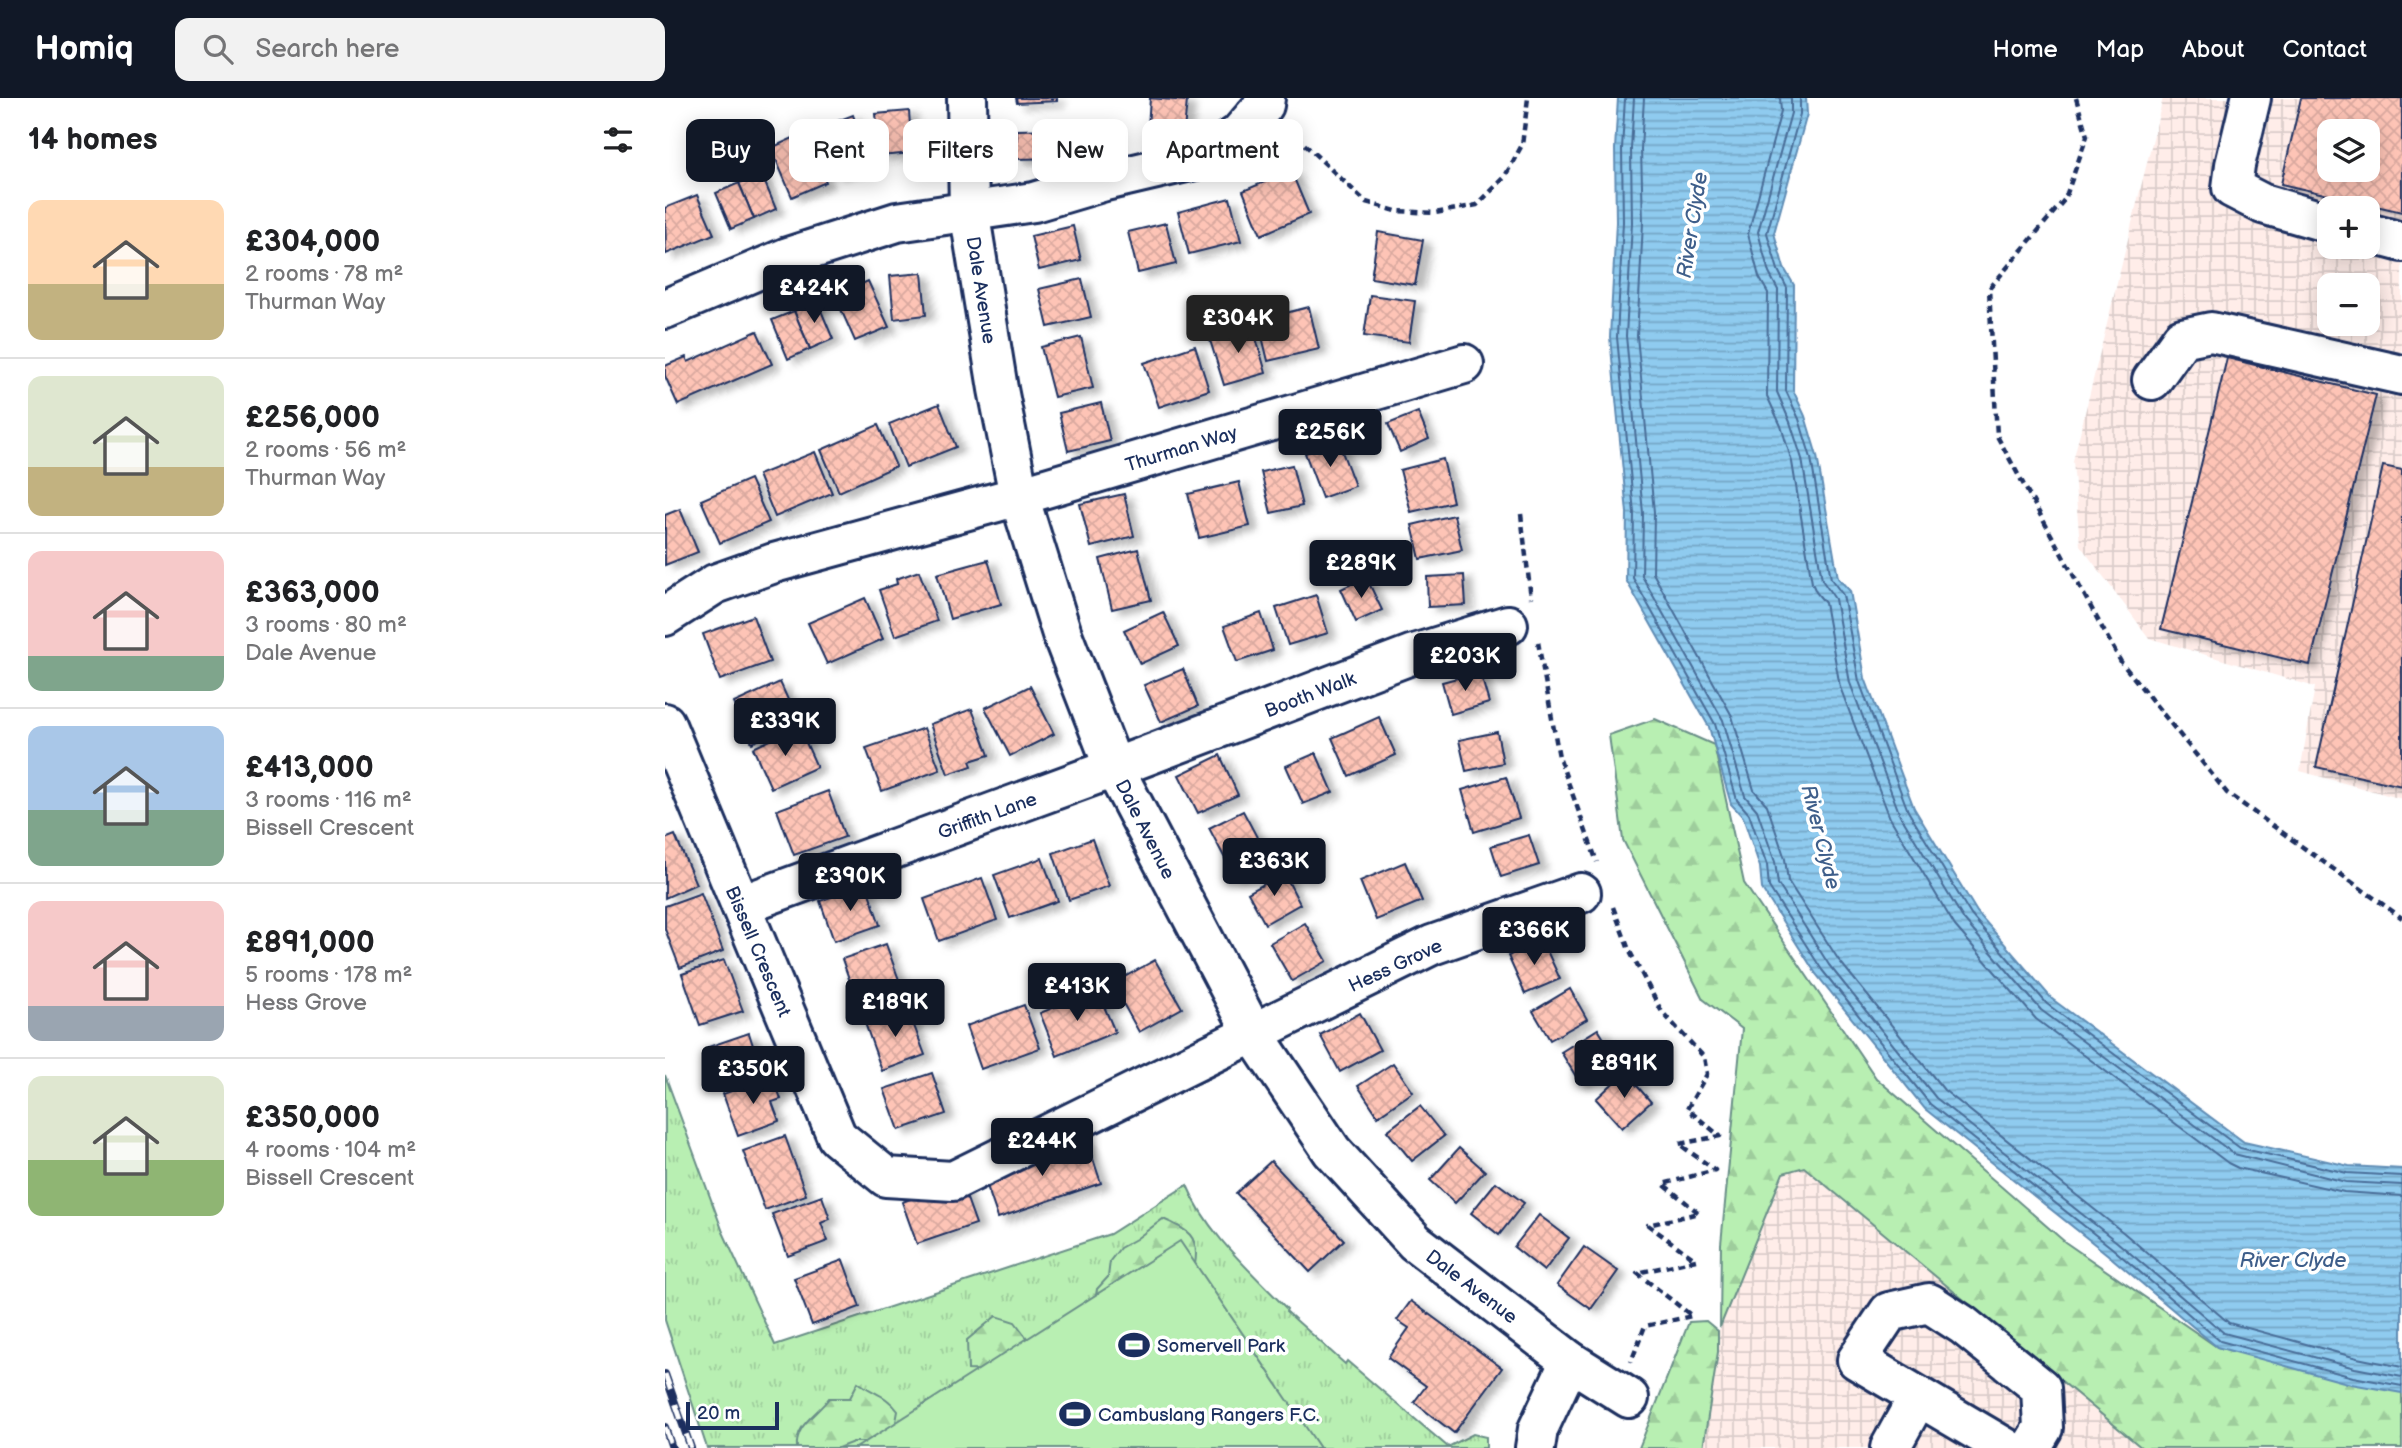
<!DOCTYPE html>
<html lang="en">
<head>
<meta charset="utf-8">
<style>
	:root { --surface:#fff; --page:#f2f2f2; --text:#202124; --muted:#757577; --line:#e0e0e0; --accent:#111827 }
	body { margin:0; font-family:"Balsamiq Sans",sans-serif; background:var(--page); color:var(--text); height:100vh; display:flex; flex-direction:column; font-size:26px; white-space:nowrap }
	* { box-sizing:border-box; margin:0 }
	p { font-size:23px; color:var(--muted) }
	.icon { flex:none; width:38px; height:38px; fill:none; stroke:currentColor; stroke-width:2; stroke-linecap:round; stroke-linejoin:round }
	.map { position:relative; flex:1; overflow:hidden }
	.side { display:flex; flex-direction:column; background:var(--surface); width:665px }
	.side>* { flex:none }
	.top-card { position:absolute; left:21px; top:21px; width:665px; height:63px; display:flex; gap:14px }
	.fabs { position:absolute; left:1652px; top:21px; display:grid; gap:14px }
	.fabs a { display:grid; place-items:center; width:63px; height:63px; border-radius:14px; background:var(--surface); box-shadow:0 4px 18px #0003; font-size:35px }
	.scale { position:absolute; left:21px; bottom:18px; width:93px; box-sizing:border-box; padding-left:7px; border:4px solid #1b2f5e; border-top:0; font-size:19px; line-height:24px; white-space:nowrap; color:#1b2f5e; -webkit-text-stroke:5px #fff; paint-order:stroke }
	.price { position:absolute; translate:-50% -60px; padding:0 16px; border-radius:7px; background:var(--accent); color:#fff; font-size:23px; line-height:46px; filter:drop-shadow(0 2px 4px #0008) }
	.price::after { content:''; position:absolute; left:50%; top:42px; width:21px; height:16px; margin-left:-10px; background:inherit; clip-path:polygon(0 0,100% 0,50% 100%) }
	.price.on { background:#222; color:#fff }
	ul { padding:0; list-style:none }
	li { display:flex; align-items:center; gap:21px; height:175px; padding:0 28px }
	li+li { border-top:2px solid var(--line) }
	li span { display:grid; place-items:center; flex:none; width:196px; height:140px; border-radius:14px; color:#555 }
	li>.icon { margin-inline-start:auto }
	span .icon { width:84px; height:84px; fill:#fffc; stroke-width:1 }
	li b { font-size:30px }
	h2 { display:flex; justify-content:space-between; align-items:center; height:84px; padding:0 28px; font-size:30px }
	.chip { padding:0 24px; border-radius:14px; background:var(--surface); box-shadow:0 4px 18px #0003; font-size:24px; line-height:63px }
	.chip.on { background:var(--accent); color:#fff }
	header { display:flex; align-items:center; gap:42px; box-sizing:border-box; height:98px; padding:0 35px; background:var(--accent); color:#fff }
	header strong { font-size:33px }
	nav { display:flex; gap:38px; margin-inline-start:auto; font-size:24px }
	.search { width:490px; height:63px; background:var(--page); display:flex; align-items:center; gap:18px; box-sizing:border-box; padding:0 24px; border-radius:14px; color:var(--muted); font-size:26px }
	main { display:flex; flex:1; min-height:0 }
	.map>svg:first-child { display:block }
	.industrial { fill:url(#industrial-grid); fill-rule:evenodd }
	.grass { fill:url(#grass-tufts); stroke:#6a8f88; stroke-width:2 }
	.forest { fill:url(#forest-firs); stroke:#6a8f88; stroke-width:2 }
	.pitch { fill:#b8efb2; stroke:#6a8f88; stroke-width:2 }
	.water { fill:url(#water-rules); stroke:#618db5; stroke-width:2 }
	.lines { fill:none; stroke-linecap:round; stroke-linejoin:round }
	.shore { stroke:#496d98; stroke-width:2 }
	.building { fill:url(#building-cross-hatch); stroke:#1b2f5e; stroke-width:2; fill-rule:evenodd; filter:url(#shadow) }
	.minor-casing { stroke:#1b2f5e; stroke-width:44 }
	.path { stroke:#1b2f5e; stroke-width:4.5; stroke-dasharray:7 5; stroke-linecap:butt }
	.minor { stroke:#fff; stroke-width:38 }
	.rail-casing { stroke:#1b2f5e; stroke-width:8 }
	.rail { stroke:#fff; stroke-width:5; stroke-dasharray:16; stroke-linecap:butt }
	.labels { text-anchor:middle; stroke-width:7; stroke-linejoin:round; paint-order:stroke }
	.street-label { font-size:19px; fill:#1b2f5e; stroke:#fff }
	.poi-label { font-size:19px; fill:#1b2f5e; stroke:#fff; text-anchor:start }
	.water-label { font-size:21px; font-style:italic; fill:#3e5e8a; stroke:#fff }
</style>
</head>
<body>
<header>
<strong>Homiq</strong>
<div class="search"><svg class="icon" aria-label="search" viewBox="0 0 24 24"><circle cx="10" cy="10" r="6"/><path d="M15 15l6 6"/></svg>Search here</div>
<nav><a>Home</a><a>Map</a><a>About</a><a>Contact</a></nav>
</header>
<main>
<section class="side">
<h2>14 homes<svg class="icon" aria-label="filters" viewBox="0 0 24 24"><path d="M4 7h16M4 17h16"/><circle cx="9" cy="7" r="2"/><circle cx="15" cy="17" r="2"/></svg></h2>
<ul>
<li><span style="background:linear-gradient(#ffd9b3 60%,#c2b280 0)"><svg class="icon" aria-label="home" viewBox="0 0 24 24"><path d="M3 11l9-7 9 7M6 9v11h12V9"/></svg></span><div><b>£304,000</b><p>2 rooms · 78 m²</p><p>Thurman Way</p></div></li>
<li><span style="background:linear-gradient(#dfe7d0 65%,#c2b280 0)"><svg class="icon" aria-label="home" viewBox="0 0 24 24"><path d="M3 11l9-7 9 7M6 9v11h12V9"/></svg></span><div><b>£256,000</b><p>2 rooms · 56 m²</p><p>Thurman Way</p></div></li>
<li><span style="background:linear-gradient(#f6c9c9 75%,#7fa58c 0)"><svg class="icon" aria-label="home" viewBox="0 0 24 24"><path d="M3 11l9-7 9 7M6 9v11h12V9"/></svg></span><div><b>£363,000</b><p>3 rooms · 80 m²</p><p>Dale Avenue</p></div></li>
<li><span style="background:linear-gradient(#a9c7e8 60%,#7fa58c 0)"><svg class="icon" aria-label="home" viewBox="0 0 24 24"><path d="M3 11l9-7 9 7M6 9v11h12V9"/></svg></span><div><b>£413,000</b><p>3 rooms · 116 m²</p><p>Bissell Crescent</p></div></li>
<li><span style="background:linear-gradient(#f6c9c9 75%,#9aa5b1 0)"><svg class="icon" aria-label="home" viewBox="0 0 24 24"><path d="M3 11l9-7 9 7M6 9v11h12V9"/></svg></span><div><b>£891,000</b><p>5 rooms · 178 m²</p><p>Hess Grove</p></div></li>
<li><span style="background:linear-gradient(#dfe7d0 60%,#8fb573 0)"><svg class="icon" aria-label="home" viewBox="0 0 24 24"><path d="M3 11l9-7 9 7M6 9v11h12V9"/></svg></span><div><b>£350,000</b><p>4 rooms · 104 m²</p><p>Bissell Crescent</p></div></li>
</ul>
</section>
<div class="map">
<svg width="1737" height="1350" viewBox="0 0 1737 1350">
	<defs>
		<pattern id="industrial-grid" width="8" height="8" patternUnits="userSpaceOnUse" patternTransform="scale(1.75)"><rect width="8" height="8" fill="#ffede9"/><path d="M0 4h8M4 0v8" fill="none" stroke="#daccca"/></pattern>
		<pattern id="grass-tufts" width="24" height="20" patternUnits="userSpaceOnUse" patternTransform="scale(1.75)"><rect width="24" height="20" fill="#b8efb2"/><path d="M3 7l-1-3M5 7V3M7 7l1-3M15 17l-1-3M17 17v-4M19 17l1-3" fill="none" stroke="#9ecd9c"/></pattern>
		<pattern id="forest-firs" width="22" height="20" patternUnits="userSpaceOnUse" patternTransform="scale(1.75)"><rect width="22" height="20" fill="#b8efb2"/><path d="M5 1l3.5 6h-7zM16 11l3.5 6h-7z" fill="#9ecd9c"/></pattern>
		<pattern id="water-rules" width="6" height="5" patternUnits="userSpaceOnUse" patternTransform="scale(1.75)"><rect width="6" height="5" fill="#8fcbef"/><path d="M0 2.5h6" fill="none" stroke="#74a5c5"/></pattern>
		<pattern id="building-cross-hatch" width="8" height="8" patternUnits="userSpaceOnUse" patternTransform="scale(1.75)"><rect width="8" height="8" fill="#fec4b6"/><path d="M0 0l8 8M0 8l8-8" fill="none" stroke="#d9a99f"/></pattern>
		<filter id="shadow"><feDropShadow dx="8" dy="4.5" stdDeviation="3.5" flood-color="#0004"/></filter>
	</defs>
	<rect width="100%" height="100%" fill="#fff"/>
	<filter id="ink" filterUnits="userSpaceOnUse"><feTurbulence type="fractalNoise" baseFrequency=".0143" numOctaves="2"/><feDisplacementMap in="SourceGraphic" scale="14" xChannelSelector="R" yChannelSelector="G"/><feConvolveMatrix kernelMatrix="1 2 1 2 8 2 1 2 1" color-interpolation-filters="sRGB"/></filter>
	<g filter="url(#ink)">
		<g class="industrial">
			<path d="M1498 0H1737V701L1635 673 1650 589 1484 540 1415 447 1408 363ZM1664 33H1703V72H1664ZM1664 110H1703V149H1664ZM1664 187H1703V226H1664Z"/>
			<path d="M1139 1069 1477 1350H1005L1119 1075Z"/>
		</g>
		<path class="grass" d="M0 977 58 1134 110 1247 445 1136 522 1087C542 1136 586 1173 622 1211L621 1213 680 1266 682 1263 783 1349 808 1336 821 1339V1350H42L0 1222Z"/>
		<g class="forest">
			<path d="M990 621 1049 647 1079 785 1211 980 1400 1144 1552 1249 1737 1294V1350H1477L1139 1069 1118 1075 1055 1229 1056 1146 1077 931 1038 901 958 742 944 637Z"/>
			<path d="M498 1121C522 1131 535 1138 530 1166L427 1221 432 1191 443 1179 445 1163 455 1150 471 1141Z"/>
			<path d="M331 1218 350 1224 362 1240 358 1258 332 1273 303 1272 302 1242Z"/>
			<path d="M1041 1223 1053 1233V1254L1038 1350H974L1024 1224Z"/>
			<path d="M193 1284C210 1297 219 1295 233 1313L230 1329 219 1344H188L173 1350H132C130 1326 152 1317 164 1300H185Z"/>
		</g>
		<path class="pitch" d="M515 1143 655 1350H191Z"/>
		<path class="water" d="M953 0H1141L1142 16 1109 135 1119 170 1129 187 1128 292 1140 318 1152 358 1173 480 1185 493 1200 580 1249 710 1312 814 1387 901 1579 1044 1684 1068 1737 1071V1295L1686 1286 1552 1249 1442 1156 1260 1011 1151 876 1097 791 1095 769 1078 719 1066 706 1044 629 961 482 962 415 945 239 951 124 950 51Z"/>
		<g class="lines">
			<g class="shore">
				<path d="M960 0 957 51 958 124 952 239 969 415 968 480 1050 626 1072 702 1084 716 1102 767 1104 789 1157 872 1265 1006 1447 1150 1555 1243 1688 1279 1737 1288"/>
				<path d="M969 0 966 51 967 125 961 238 978 415 977 478 1058 622 1080 698 1092 712 1110 764 1113 786 1164 867 1271 1000 1452 1144 1559 1235 1690 1270 1737 1279"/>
				<path d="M979 0 976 51 978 125 972 238 989 414 988 475 1067 618 1089 692 1102 707 1120 761 1123 783 1173 861 1279 992 1459 1135 1564 1225 1692 1260 1737 1269"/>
				<path d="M1115 0 1116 13 1083 136 1094 179 1103 195 1102 298 1116 328 1127 364 1147 485 1151 494 1160 505 1175 589 1225 720 1290 828 1371 921 1563 1065 1573 1070 1679 1094 1737 1098"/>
				<path d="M1126 0V15L1093 134 1104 175 1113 192 1112 294 1125 324 1137 361 1157 482 1170 501 1185 585 1235 717 1299 822 1376 912 1569 1056 1681 1084 1737 1087"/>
				<path d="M1135 0V16L1102 135 1113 172 1122 190 1121 293 1134 321 1146 360 1166 481 1178 497 1194 583 1243 713 1306 817 1382 906 1575 1050 1682 1075 1737 1078"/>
			</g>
		</g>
		<g class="building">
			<path d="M351 0H392V3L352 5Z"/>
			<path d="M485 0 522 3 519 32 483 29Z"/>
			<path d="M1636 0H1737V114L1616 86ZM1664 33H1703V72H1664Z"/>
			<path d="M244 13 247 55 215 58 211 16Z"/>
			<path d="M188 17 205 63 171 76 154 30Z"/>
			<path d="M393 31 394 60 352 61V32Z"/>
			<path d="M139 35 161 84 127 99 106 50Z"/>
			<path d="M626 73 644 116 596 137 578 93Z"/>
			<path d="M96 75 111 111 89 121 74 85Z"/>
			<path d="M74 85 89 121 66 131 51 95Z"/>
			<path d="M32 97 49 136 1 156 0 110Z"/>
			<path d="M565 100 576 143 524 156 513 114Z"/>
			<path d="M501 125 511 166 473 175 463 134Z"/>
			<path d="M408 128 416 162 374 172 366 138Z"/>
			<path d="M713 134 758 142 750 187 706 180Z"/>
			<path d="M257 175 261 217 229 221 225 178Z"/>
			<path d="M417 181 426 219 383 229 374 191Z"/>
			<path d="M203 183 224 229 190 243 170 198Z"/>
			<path d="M705 197 750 203 744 244 699 238Z"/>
			<path d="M152 203 168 241 145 251 129 213Z"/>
			<path d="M644 209 654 251 603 263 593 222Z"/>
			<path d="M129 213 145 251 123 261 107 222Z"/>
			<path d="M587 226 601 275 559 287 544 239Z"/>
			<path d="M92 233 107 266 13 307 0 278V268L21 259 23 264Z"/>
			<path d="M416 239 428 290 389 299 376 249Z"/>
			<path d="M530 248 544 292 494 309 479 265Z"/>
			<path d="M1562 260 1711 297 1645 567 1496 531Z"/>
			<path d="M436 305 445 343 403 353 394 315Z"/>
			<path d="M274 306 291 349 241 369 224 326Z"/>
			<path d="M753 314 764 341 735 354 723 326Z"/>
			<path d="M213 327 231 368 174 394 156 352Z"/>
			<path d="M673 343 690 388 657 400 640 355Z"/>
			<path d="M150 354 167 395 110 419 93 377Z"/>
			<path d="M778 361 788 404 746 414 735 372Z"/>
			<path d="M627 367 637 408 606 415 596 374Z"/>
			<path d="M1718 368 1737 372V688L1651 669Z"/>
			<path d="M85 381 104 424 55 445 36 402Z"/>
			<path d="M574 384 585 428 534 440 523 396Z"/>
			<path d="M459 396 469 438 426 449 415 406Z"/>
			<path d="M15 411 33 454 0 467V417Z"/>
			<path d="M789 417 797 452 755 461 747 427Z"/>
			<path d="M473 451 486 502 447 511 435 461Z"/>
			<path d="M323 462 336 506 285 521 272 476Z"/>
			<path d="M254 473 272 523 230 538 214 492 232 486 231 481Z"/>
			<path d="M799 477 801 507 763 509 762 479Z"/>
			<path d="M701 479 717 512 691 524 676 491Z"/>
			<path d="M651 497 663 535 623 547 611 510Z"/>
			<path d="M200 500 218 541 162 566 143 525Z"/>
			<path d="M498 514 514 548 475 566 459 532Z"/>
			<path d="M596 515 608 552 572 564 559 528Z"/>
			<path d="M88 518 105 564 55 582 38 536Z"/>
			<path d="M518 571 533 608 496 624 479 587Z"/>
			<path d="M815 574 824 605 786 616 777 584Z"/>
			<path d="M115 584 133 624 87 645 69 605Z"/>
			<path d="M365 588 389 636 345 658 320 610Z"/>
			<path d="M307 611 324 657 305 663 307 668 283 676 265 626Z"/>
			<path d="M714 619 731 657 684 678 667 640Z"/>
			<path d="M134 629 152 669 106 690 88 650Z"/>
			<path d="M259 630 275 672 217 693 201 650Z"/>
			<path d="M832 634 838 665 801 673 794 642Z"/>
			<path d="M651 655 668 694 638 706 621 668Z"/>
			<path d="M555 657 573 697 533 715 514 677Z"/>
			<path d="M841 679 854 720 809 734 797 692Z"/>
			<path d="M163 693 180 739 129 757 112 712Z"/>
			<path d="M578 713 603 760 569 778 544 730Z"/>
			<path d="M10 737 31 786 0 800V741Z"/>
			<path d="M864 737 874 767 836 779 826 748Z"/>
			<path d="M427 741 444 788 404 802 388 755Z"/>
			<path d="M377 760 393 803 345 820 329 777Z"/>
			<path d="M740 764 757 803 711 822 695 783Z"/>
			<path d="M619 775 635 806 600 826 583 795Z"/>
			<path d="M317 780 332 822 274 843 259 801Z"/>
			<path d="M201 786 215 827 169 843 155 803Z"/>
			<path d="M36 795 58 853 15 870 0 831V808Z"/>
			<path d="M640 825 662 863 627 883 605 845Z"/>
			<path d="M877 842 895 881 860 896 843 858Z"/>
			<path d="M221 846 238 893 194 909 177 861Z"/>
			<path d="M59 862 78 913 35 927 17 876Z"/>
			<path d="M490 862 517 910 474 934 447 886Z"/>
			<path d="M905 891 922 921 885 942 868 913Z"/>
			<path d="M432 892 450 934 392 958 375 915Z"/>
			<path d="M359 907 375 950 316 971 301 928Z"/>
			<path d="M242 909 260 957 217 973 200 925Z"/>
			<path d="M695 915 715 952 675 974 655 937Z"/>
			<path d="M933 931 952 962 915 985 896 954Z"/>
			<path d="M84 935 90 954 99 951 107 974 58 991 43 949Z"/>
			<path d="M728 965 748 994 713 1018 693 988Z"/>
			<path d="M960 974 986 1004 957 1030 931 1001Z"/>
			<path d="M267 975 281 1016 234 1032 219 991Z"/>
			<path d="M108 978 116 1001 107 1004 114 1023 73 1038 58 996Z"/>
			<path d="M755 1008 779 1038 747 1063 722 1033Z"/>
			<path d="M120 1038 141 1097 100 1112 78 1053Z"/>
			<path d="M421 1040 436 1085 333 1120 318 1076Z"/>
			<path d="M794 1050 820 1073 790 1105 765 1082Z"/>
			<path d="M606 1063 679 1142 645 1174 571 1095Z"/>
			<path d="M296 1084 311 1126 252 1146 237 1104Z"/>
			<path d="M831 1084 859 1105 834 1137 806 1115Z"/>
			<path d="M157 1098 165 1121 156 1125 163 1143 123 1158 107 1116Z"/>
			<path d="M874 1117 904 1140 879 1173 849 1149Z"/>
			<path d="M919 1149 953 1173 926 1211 892 1187Z"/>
			<path d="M178 1162 195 1209 147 1227 129 1180Z"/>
			<path d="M746 1203 837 1270 789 1335 749 1304 761 1288 723 1260 744 1230 732 1222Z"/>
		</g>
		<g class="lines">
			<defs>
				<g id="minor">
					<path d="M302 0 304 112 333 291 354 398 397 536 449 670 588 935 667 1053 750 1144 905 1263 964 1300"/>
					<path d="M1586 0 1570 67 1567 90 1598 106 1664 125"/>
					<path d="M1703 135 1737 144"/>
					<path d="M0 211 123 159 232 124 369 104 440 83 538 60 574 36 599 7 600 0"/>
					<path d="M1487 282 1517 240 1546 234 1737 277"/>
					<path d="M0 518 50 486 109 465 354 398 799 266"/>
					<path d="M0 625 172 1039 221 1079 288 1083 767 847 916 795"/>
					<path d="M76 807 449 670 746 557 843 527"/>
					<path d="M870 1350 873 1331 905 1263"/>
					<path d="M1225 1350 1253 1299"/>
					<path d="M1341 1350 1192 1262 1224 1214 1264 1205 1298 1227 1376 1290 1378 1330 1366 1350"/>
				</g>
			</defs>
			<use href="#minor" class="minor-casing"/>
			<g class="path">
				<path d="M1411 0 1422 38 1400 101 1324 191 1332 338 1456 564 1562 695 1737 820"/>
				<path d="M622 30 701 104 731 113 770 115 812 107 839 80 857 47 863 0"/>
				<path d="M856 416 866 500"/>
				<path d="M873 544 894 659 932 764"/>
				<path d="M948 809 964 852 997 914 1039 959 1042 976 1022 1011 1055 1038 1014 1046 1050 1072 998 1086 1034 1115 983 1127 1031 1162 972 1175 1027 1218 980 1228 966 1264"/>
			</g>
			<use href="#minor" class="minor"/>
			<defs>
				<g id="rail">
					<path d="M0 1276 26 1350"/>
					<path d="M0 1329 7 1350"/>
				</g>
			</defs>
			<use href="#rail" class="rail-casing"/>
			<use href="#rail" class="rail"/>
		</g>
	</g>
	<defs>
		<symbol id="stadium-bare" viewBox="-9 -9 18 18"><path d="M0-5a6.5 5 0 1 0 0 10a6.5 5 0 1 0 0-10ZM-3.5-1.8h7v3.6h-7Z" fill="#1b2f5e" stroke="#fff" stroke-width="2.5" paint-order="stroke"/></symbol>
	</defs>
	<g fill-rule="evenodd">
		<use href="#stadium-bare" x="447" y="1225" width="44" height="44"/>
		<use href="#stadium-bare" x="388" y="1294" width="44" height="44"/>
	</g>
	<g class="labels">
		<g class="street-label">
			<text transform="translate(317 192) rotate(81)" y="7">Dale Avenue</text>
			<text transform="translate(516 350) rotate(-17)" y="7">Thurman Way</text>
			<text transform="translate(645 596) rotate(-21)" y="7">Booth Walk</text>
			<text transform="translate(322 717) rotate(-20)" y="7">Griffith Lane</text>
			<text transform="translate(481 731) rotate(63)" y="7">Dale Avenue</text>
			<text transform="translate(94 853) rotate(67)" y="7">Bissell Crescent</text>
			<text transform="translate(730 867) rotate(-25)" y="7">Hess Grove</text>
			<text transform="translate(807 1188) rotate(37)" y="7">Dale Avenue</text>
		</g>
		<g class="poi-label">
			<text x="492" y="1254">Somervell Park</text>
			<text x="433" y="1323">Cambuslang Rangers F.C.</text>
		</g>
		<g class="water-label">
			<text transform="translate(1027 127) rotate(-81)" y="7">River Clyde</text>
			<text transform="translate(1156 739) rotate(76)" y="7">River Clyde</text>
			<text x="1628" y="1169">River Clyde</text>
		</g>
	</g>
</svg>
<div class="fabs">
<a><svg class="icon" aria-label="layers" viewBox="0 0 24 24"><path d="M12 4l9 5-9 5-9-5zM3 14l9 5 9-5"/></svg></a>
<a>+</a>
<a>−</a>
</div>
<div class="scale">20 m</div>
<b class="price" style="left:149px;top:227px">£424K</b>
<b class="price on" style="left:573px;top:257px">£304K</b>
<b class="price" style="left:665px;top:371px">£256K</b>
<b class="price" style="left:696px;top:502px">£289K</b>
<b class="price" style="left:800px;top:595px">£203K</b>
<b class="price" style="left:120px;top:660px">£339K</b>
<b class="price" style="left:609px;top:800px">£363K</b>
<b class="price" style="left:185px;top:815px">£390K</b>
<b class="price" style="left:869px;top:869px">£366K</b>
<b class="price" style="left:412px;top:925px">£413K</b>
<b class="price" style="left:230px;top:941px">£189K</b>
<b class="price" style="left:959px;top:1002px">£891K</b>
<b class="price" style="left:88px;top:1008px">£350K</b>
<b class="price" style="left:377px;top:1080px">£244K</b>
<div class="top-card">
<a class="chip on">Buy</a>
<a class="chip">Rent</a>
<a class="chip">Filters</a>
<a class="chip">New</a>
<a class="chip">Apartment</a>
</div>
</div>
</main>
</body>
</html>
